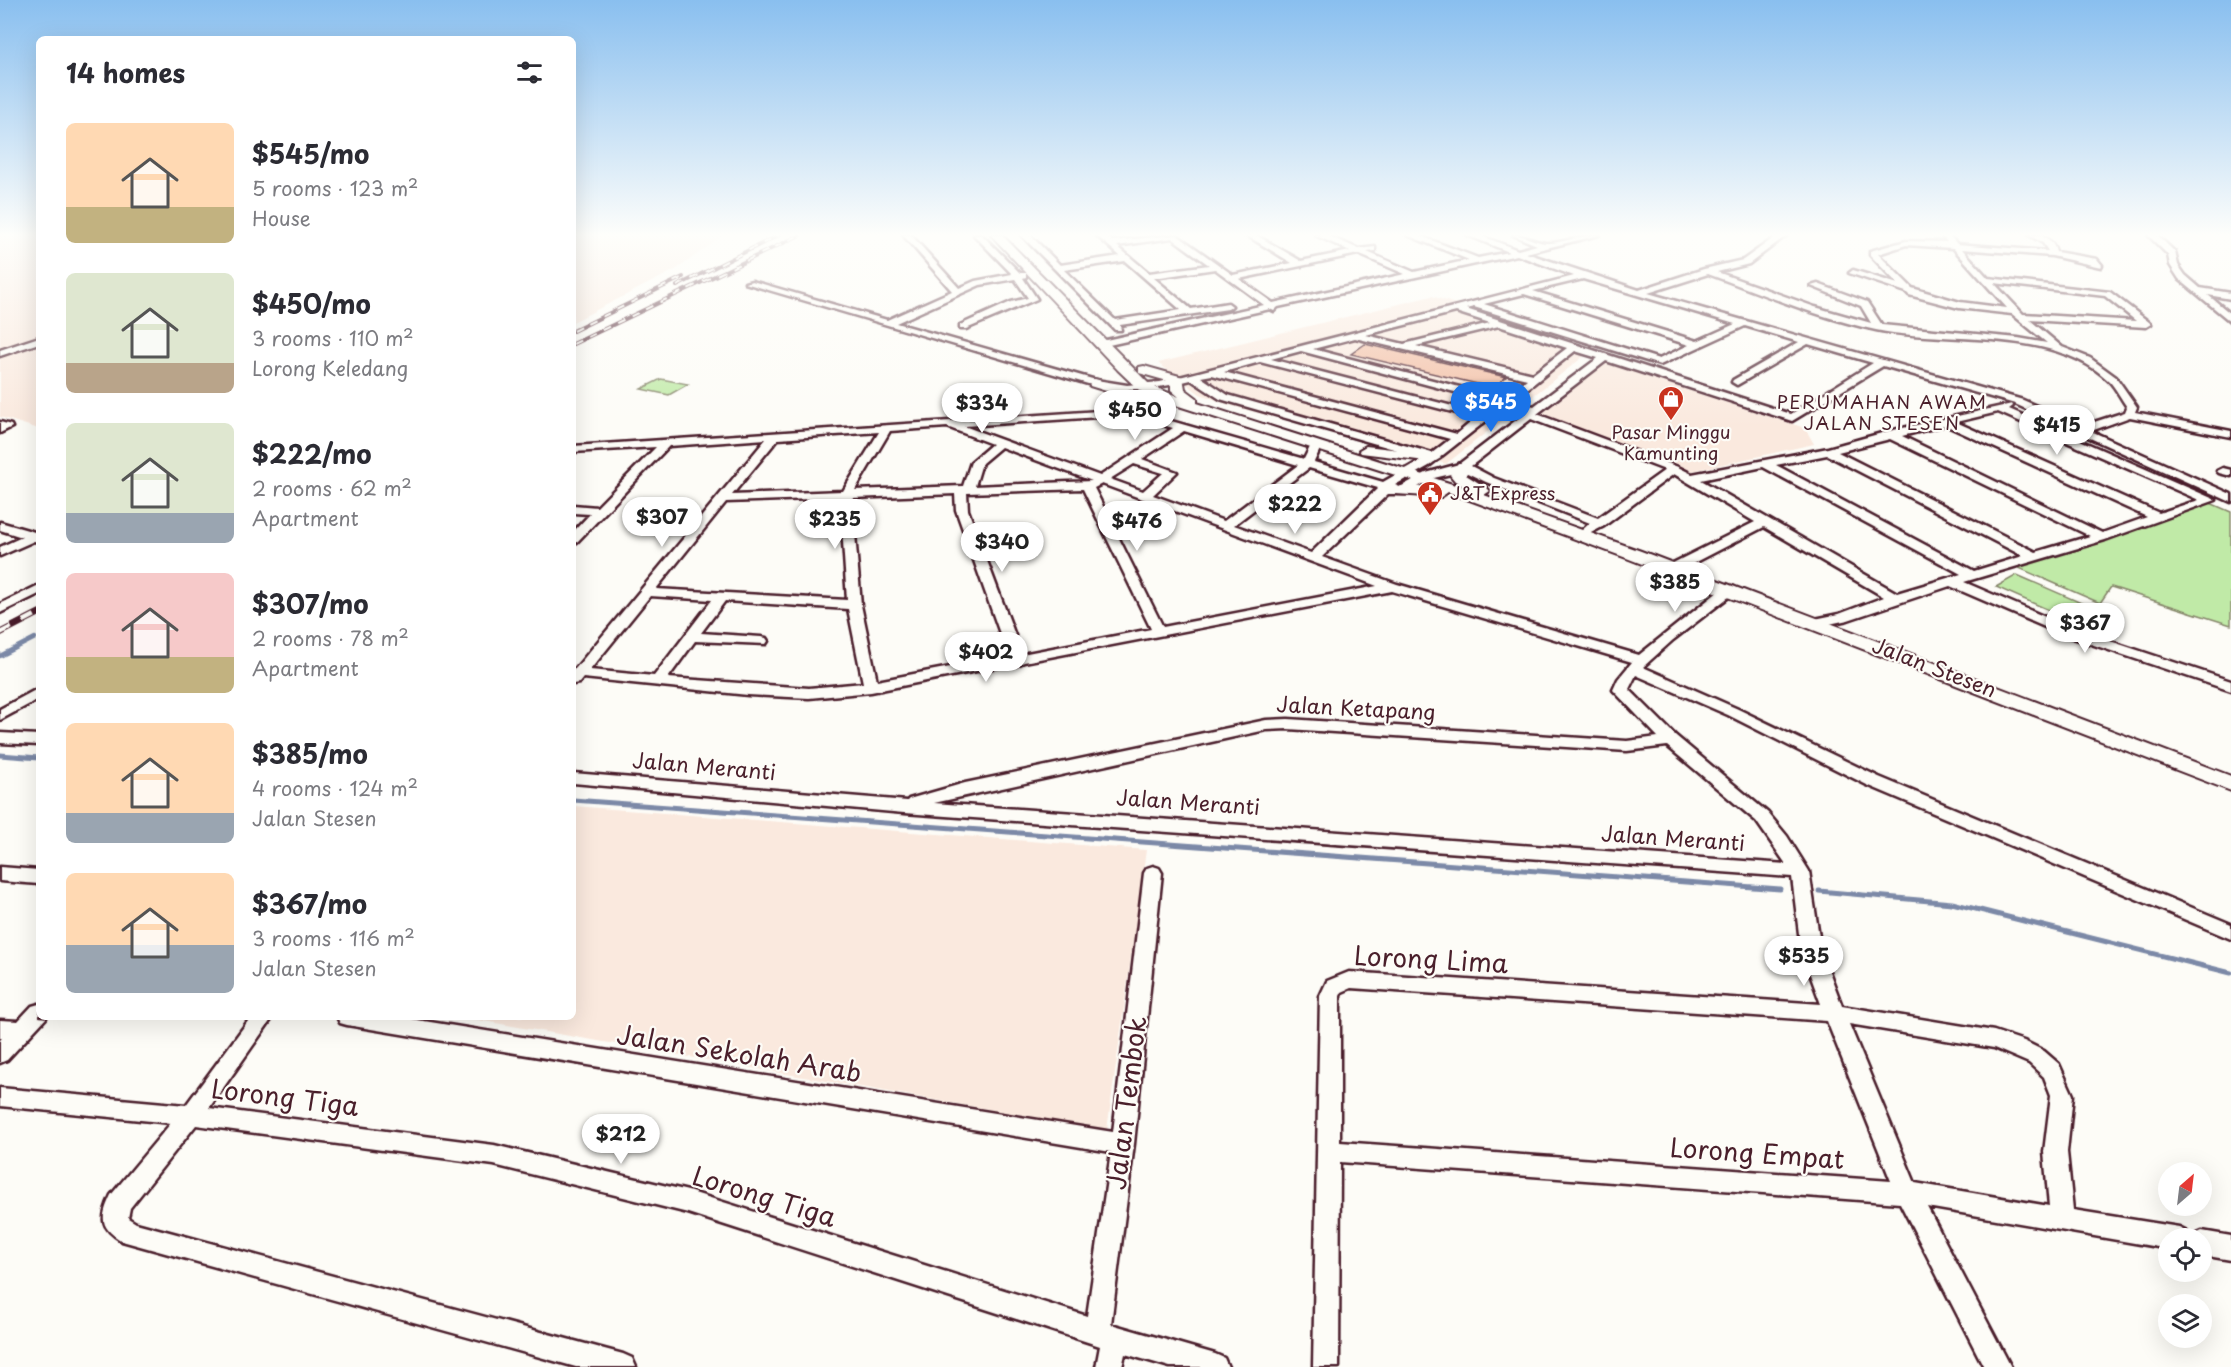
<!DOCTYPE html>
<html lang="en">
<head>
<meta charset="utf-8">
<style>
	:root { --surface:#fff; --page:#f2f2f3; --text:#2b2b33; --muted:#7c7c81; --accent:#1a73e8 }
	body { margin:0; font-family:"Playpen Sans",sans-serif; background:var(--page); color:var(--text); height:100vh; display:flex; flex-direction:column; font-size:22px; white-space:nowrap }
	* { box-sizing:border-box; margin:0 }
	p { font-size:20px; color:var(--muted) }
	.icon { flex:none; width:33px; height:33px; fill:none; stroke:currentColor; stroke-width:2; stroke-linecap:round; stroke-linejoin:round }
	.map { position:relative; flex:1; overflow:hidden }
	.side { position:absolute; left:36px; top:36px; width:540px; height:984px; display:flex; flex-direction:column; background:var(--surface); border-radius:9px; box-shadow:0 6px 24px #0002 }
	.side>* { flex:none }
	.needle { width:39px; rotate:28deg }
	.controls { position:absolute; left:2158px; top:1162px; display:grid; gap:12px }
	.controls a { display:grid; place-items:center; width:54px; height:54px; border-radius:50%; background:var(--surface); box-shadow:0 6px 24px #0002; font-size:30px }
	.price { position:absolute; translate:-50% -51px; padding:0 14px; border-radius:21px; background:#fff; color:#222; font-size:20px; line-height:39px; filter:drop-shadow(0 2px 3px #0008) }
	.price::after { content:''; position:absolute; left:50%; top:36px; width:18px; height:14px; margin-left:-9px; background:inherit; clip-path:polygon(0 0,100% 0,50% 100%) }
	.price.selected { background:var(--accent); color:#fff }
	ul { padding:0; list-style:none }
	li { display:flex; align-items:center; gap:18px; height:150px; padding:0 30px }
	li span { display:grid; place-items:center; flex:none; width:168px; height:120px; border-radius:9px; color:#555 }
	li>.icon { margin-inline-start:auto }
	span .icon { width:72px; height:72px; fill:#fffc; stroke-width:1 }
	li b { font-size:26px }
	h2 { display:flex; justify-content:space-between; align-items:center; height:72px; padding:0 30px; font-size:26px }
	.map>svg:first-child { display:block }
	.built { fill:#fae9de }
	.green { fill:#c0eaa7; stroke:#858469; stroke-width:1.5 }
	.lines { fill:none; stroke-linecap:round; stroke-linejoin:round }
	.stream-far1 { stroke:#7b89a7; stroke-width:4.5 }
	.stream { stroke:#7b89a7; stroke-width:5 }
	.building { fill:#f2bea4; stroke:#4a1f2b; stroke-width:1.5 }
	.minor-casing { stroke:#4a1f2b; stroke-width:5 }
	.major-casing { stroke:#4a1f2b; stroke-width:4 }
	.minor { fill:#fdfcf7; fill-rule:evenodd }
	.major { fill:#fdfcf7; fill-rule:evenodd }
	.rail-far1-casing { stroke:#4a1f2b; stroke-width:4 }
	.rail-casing { stroke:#4a1f2b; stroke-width:7 }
	.rail-far1 { stroke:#fdfcf7; stroke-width:2; stroke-dasharray:8; stroke-linecap:butt }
	.rail { stroke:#fdfcf7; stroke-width:4.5; stroke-dasharray:13; stroke-linecap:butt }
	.labels { text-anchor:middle; stroke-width:4.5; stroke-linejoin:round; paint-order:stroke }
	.far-neighbourhood-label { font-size:18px; letter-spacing:1.5px; fill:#4a1f2b; stroke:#fdfcf7 }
	.far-poi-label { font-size:18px; fill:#4a1f2b; stroke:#fdfcf7 }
	.street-label { font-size:21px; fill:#4a1f2b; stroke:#fdfcf7 }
	.near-street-label { font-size:26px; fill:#4a1f2b; stroke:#fdfcf7 }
</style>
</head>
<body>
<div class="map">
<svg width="2231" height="1367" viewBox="0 0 2231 1367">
	<rect width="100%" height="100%" fill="#fdfcf7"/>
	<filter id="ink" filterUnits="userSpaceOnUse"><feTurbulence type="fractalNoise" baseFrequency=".0167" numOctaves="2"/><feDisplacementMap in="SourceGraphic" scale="12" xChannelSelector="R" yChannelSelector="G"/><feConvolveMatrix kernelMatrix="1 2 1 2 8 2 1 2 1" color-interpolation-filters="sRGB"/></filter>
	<g filter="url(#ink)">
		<g class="built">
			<path d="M0 235H39V429L0 417Z"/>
			<path d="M573 235H724L677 269 573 322Z"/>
			<path d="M1432 296 1592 350 1446 464 1229 405 1200 394 1158 363Z"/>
			<path d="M1605 363 1805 428 1814 444 1692 471 1540 415Z"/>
			<path d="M573 806 1146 850 1107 1130 461 1017H573Z"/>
		</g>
		<g class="green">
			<path d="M661 379 688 384 669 395 641 389Z"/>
			<path d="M2208 502 2231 512V625L2111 587 2100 603 2005 562Z"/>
			<path d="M2017 575 2086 605 2065 617 1996 587Z"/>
		</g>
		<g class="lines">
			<path class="stream-far1" d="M0 656 35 638"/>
			<g class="stream">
				<path d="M0 755 39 758"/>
				<path d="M573 800 1780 889"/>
				<path d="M1819 891 1952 903 2231 973"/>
			</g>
		</g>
		<path class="building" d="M1365 344 1506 377 1496 386H1486L1351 354Z"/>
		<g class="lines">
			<defs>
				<g id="minor">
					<path d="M903 235H911L959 288 975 281 1012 274 974 235H982L1020 273H1026V277L1023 278 1037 299 966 329H960V325L1011 302 1028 298 1015 279 980 285 896 323 1096 380 1127 385 1160 382 1574 276 1517 255 1278 307 1274 311 1270 309 1100 347 1095 344 1097 342 1264 305 1215 269 1154 278 1191 309 1228 303 1232 306 1228 309 1120 325 1121 330H1115L1021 235H1030L1060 265 1120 256 1096 235H1105L1112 241 1177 235 1233 275 1292 263 1246 235H1256L1301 261 1350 251 1315 235H1326L1359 249 1375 247V251L1367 252 1414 272 1469 260 1407 235H1418L1478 258 1509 252 1467 235H1479L1518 250 1537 245 1513 235C1526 235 1534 242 1546 243 1559 244 1582 235 1599 235L1526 253 1639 290 1704 269 1743 260 1778 235H1787L1749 264 1717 272 1815 307 1871 323 1861 306 1811 286 1818 284 1867 302 1882 325 2018 338 2047 343 2012 314 1959 308 1909 295 1906 292 1849 273 1853 270 1898 284 1870 255V251L1906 241 1947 242 1941 235H1949L1957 244 2048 251 2043 243 2029 235C2042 235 2053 238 2056 252L2097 259 2102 265 2101 267 2052 256 1962 249 1988 278 2110 292 2149 322 2151 324 2146 327 2030 320 2062 347 2090 358 2116 377 2137 407 2135 412 2231 431V437L2130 417 2091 431 2231 494V502L2015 404 1883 366 1792 421 1606 361 1537 414 1678 467 1692 474 1828 448 1889 431 2012 404 2013 406 2009 409 2216 500 2105 540 1964 582 2071 628 2231 681V691L2061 634 1950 586 1848 620 1815 627 1810 626 1808 623 1810 620 1839 614 1884 597 1764 527 1677 572H1667L1665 569 1667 566 1755 522 1674 474 1604 526 1587 535 1581 531 1590 523 1486 482 1463 471 1434 478 1405 494H1388L1322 557 1397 584 1639 655 1724 587H1734L1736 590 1734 593 1673 640 1643 667 1738 709 1879 777 2231 924V939L1867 785 1728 715 1636 675 1629 689 1676 736 1768 813 1787 836 1809 871 1821 950 1842 1006 1994 1031 2024 1041 2044 1051 2059 1064 2073 1095 2067 1152 2073 1210 2179 1227 2187 1231 2191 1239H2169V1249L1927 1207 2011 1367H1984L1900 1203 1340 1162 1339 1367H1313L1320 996 1327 981 1349 972 1821 1004 1801 950 1792 877 904 813 573 783V773L907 801 909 799 965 783 1266 720 1288 719 1627 741 1658 737 1613 690 1618 679 1632 662 1392 591 1024 662 1017 665 1012 664 871 692 809 698 748 695 583 678 579 683 573 684V669H575L766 439 669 446 577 542 573 543V532L590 514 573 513V505L597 507 656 447 573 452V446L1129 409 1304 459 1312 443H1320L1322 445 1314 462 1383 482 1425 458 1220 399 1191 380C1156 389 1131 392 1095 386L745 283 752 281 887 320 952 291ZM1172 238 1209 265 1149 273 1117 246ZM1906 245 1953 248 2007 308 1960 302 1912 288 1878 254ZM1358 254 1405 274 1273 303 1239 279ZM1125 261 1181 310 1115 320 1064 270ZM1708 274C1763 294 1819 318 1876 330 1947 345 2053 326 2109 381 2116 388 2121 399 2127 407L2125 412 2082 426 2023 400 1648 293ZM1583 279 1735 324 1697 341 1533 291ZM1994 283 2105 296 2136 321 2023 314ZM1524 294 1689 345 1659 359 1484 304ZM1474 307 1660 365 1745 326 1799 342 1733 380 1732 382 1737 385 1808 344 1873 363 1791 414 1466 309ZM1456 312 1490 323 1404 344 1366 335ZM1499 326 1567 348 1533 374 1416 346ZM1355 338 1527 379 1502 398 1313 349ZM1301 351 1496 403 1483 414 1271 359ZM1575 351 1598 358 1534 406 1512 401ZM1260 362 1476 418 1457 434 1224 372ZM1212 375 1450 439 1432 453 1228 395 1201 377ZM1506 405 1528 411 1459 464 1426 473 1400 487 1395 485 1429 466 1486 421 1491 420ZM1998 412 2199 500 2159 513 1956 422ZM1129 415 1173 428 1100 476 964 426ZM1531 419 1665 470 1598 518 1494 478 1471 466ZM1945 425 2147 517 2102 533 1902 436ZM947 427 992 444 971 462 963 486 855 490 890 431ZM1184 431 1298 465 1224 521 1153 495 1177 472 1142 459ZM879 432 843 491 732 495 778 439ZM1890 439 2090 536 2036 552 1838 452ZM1001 447 1092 481 975 486 982 463ZM1827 455 2023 556 1974 571 1776 465ZM1134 464 1163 473 1143 491 1110 479ZM1763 467 1961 574 1897 593 1701 480ZM1309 468 1378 488 1311 553 1234 525ZM1102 484 1377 586 1163 627 1094 488ZM1083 489 1151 629 1022 654 968 510 967 493ZM955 494 956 510 1008 656 877 681 861 605 852 498ZM840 498 847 600 656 589 726 502ZM650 596 712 600 654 676 590 670ZM725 601 848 609 863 683 809 688 668 678 695 641 766 644 768 641 766 638 761 637 701 633ZM1288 729 1627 751 1667 746 1756 821 1786 864 934 803 1266 730ZM1351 988 1827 1021 1891 1181 1340 1142V996L1342 992ZM1849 1024 1994 1048 2029 1063 2044 1077 2051 1095 2044 1152 2049 1206 1915 1183Z"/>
					<path d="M2148 235H2157L2175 252 2178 265 2185 275 2200 288 2231 293V299L2208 295 2231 314V322L2179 279 2170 265 2168 255Z"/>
					<path d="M39 337V343L0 356V350Z"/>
					<path d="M0 422 11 425 12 427 0 433Z"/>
					<path d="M2223 468 2231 470V476L2219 473 2217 471Z"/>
					<path d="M0 522 38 533 39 542 34 541 0 556V547L22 537 0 530Z"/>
					<path d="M39 585V594L0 613V604Z"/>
					<path d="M39 688V699L0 720V709Z"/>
					<path d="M0 733 39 735V745L0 743Z"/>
					<path d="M1153 866 1159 868 1162 873 1134 1144 1111 1324 1215 1354 1224 1358 1228 1367H1170L1125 1354 1122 1367H1096L1100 1346 688 1213 494 1165 196 1125 130 1208 128 1218 136 1223 623 1354 632 1358 636 1367H576L122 1241C100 1227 100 1219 111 1195L171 1123 0 1106V1088L186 1105 251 1017H273L209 1108 494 1145 688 1191 1087 1316 1111 1152 347 1025 340 1023 337 1017H399L1113 1132 1144 873 1147 868Z"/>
					<path d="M0 867 39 870V884L0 881Z"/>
					<path d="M39 1004V1017L46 1018 7 1060 0 1063V1040L2 1038H0V1020L18 1021 32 1006Z"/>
					<path d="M2202 1231 2231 1236V1260L2202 1255V1239H2192L2193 1235Z"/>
				</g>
				<g id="major">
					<path d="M991 235H1002L1150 385 1179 397 1171 390V382L1139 373V367L1144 366 1183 377 1185 389 1197 398V403L1468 489 1455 481 1450 475 1458 463H1468L1470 466 1466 475 1487 488 1490 491 1484 495 1641 551 2231 776V791L1629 559 1448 492 1441 497 1396 494 1393 491 1401 486 1433 487 1163 401V406L1158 407 1090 386V380L1095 379 1150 396 1140 391 1118 370Z"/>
					<path d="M1366 446 1434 454 1441 458 1434 462 1361 453 1359 450Z"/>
				</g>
			</defs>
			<use href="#minor" class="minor-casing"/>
			<use href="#major" class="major-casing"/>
			<use href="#minor" class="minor"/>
			<use href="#major" class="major"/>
			<defs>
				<g id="rail-far1">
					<path d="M677 286 779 235"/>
					<path d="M573 331 683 277"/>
					<path d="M573 344 800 235"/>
				</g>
				<path id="rail" d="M0 633 39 613"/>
			</defs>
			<use href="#rail-far1" class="rail-far1-casing"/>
			<use href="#rail" class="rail-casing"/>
			<use href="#rail-far1" class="rail-far1"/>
			<use href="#rail" class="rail"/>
		</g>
	</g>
	<linearGradient id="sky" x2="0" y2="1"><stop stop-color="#89bfef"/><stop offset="0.55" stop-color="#fefefb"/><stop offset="1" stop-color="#fefefb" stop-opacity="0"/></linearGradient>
	<rect width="2231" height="427" fill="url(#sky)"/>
	<defs>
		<symbol id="shop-pin" viewBox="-11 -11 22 30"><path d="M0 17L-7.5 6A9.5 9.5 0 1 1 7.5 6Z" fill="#c8321e" stroke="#fdfcf7"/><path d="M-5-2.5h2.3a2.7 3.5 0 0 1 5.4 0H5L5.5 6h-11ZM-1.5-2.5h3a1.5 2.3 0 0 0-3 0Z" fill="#fff"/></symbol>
		<symbol id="civic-pin" viewBox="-11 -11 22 30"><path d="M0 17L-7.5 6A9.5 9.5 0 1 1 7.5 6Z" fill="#c8321e" stroke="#fdfcf7"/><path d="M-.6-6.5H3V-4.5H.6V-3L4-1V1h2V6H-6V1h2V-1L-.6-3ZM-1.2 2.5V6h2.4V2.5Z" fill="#fff"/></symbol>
	</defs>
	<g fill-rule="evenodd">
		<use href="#shop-pin" x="1656" y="384" width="30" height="40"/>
		<use href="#civic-pin" x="1415" y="479" width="30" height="40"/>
	</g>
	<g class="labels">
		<g class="far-neighbourhood-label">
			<text x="1882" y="409">PERUMAHAN AWAM<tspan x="1882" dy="21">JALAN STESEN</tspan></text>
		</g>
		<g class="far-poi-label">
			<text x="1671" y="439">Pasar Minggu<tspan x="1671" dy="21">Kamunting</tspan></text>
			<text x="1450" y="500" text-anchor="start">J&amp;T Express</text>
		</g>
		<g class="street-label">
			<text transform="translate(1934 668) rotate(21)" y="7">Jalan Stesen</text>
			<text transform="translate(1356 709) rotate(3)" y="7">Jalan Ketapang</text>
			<text transform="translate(704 767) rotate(5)" y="7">Jalan Meranti</text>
			<text transform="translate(1188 803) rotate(4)" y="7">Jalan Meranti</text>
			<text transform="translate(1673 839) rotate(4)" y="7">Jalan Meranti</text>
		</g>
		<g class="near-street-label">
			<text transform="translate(1431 960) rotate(3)" y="9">Lorong Lima</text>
			<text transform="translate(739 1054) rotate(9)" y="9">Jalan Sekolah Arab</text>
			<text transform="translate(285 1098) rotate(7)" y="9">Lorong Tiga</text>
			<text transform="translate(1127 1103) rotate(-83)" y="9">Jalan Tembok</text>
			<text transform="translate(1757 1154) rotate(4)" y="9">Lorong Empat</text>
			<text transform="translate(764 1197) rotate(17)" y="9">Lorong Tiga</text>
		</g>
	</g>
</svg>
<div class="controls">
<a><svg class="needle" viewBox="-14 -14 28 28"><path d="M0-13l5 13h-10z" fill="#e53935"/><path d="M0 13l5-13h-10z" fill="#7c7c81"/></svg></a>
<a><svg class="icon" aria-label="locate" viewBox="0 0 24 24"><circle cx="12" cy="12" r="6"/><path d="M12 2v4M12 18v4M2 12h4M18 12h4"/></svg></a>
<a><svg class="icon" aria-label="layers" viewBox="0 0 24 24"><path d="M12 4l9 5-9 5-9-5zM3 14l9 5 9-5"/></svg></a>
</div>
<b class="price selected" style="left:1491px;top:433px">$545</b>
<b class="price" style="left:982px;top:434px">$334</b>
<b class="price" style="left:1135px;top:441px">$450</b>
<b class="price" style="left:2057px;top:456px">$415</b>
<b class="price" style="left:1295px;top:535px">$222</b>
<b class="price" style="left:662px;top:548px">$307</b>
<b class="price" style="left:835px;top:550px">$235</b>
<b class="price" style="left:1137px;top:552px">$476</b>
<b class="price" style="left:1002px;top:573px">$340</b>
<b class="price" style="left:1675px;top:613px">$385</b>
<b class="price" style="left:2085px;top:654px">$367</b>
<b class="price" style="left:986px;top:683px">$402</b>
<b class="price" style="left:1804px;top:987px">$535</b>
<b class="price" style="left:621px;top:1165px">$212</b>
<section class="side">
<h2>14 homes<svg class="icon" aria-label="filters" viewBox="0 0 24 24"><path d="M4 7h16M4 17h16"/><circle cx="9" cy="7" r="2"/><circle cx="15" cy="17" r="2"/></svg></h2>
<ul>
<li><span style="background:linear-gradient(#ffd9b3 70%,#c2b280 0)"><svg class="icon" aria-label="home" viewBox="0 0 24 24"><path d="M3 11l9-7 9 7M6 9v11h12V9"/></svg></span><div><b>$545/mo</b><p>5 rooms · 123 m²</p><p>House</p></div></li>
<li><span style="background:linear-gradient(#dfe7d0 75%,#b9a48a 0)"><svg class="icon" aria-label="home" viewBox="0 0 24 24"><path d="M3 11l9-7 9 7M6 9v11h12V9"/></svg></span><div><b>$450/mo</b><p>3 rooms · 110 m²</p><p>Lorong Keledang</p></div></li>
<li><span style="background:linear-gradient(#dfe7d0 75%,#9aa5b1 0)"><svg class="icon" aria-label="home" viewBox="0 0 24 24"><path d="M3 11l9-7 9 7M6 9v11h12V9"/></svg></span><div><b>$222/mo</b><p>2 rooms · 62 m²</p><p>Apartment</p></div></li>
<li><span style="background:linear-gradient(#f6c9c9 70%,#c2b280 0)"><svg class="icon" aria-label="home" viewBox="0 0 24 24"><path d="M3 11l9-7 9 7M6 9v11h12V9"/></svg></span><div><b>$307/mo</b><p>2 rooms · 78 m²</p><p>Apartment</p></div></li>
<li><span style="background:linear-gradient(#ffd9b3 75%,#9aa5b1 0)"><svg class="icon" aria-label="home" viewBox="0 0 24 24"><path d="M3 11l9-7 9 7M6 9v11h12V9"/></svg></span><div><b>$385/mo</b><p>4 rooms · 124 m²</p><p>Jalan Stesen</p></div></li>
<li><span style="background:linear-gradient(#ffd9b3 60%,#9aa5b1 0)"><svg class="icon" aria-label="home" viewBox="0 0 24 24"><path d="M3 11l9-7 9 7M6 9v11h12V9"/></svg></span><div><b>$367/mo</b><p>3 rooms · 116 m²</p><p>Jalan Stesen</p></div></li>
</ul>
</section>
</div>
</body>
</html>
